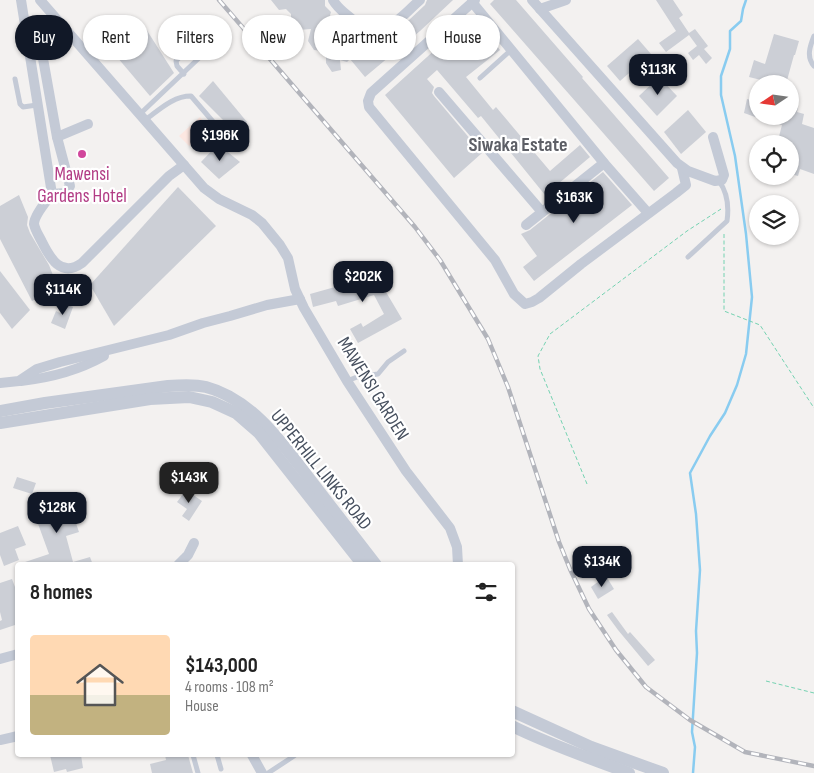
<!DOCTYPE html>
<html lang="en">
<head>
<meta charset="utf-8">
<style>
	:root { --surface:#fff; --page:#f2f2f2; --text:#222; --muted:#767676; --accent:#111827 }
	body { margin:0; font-family:"Sofia Sans Condensed",sans-serif; background:var(--page); color:var(--text); height:100vh; display:flex; flex-direction:column; font-size:19px; white-space:nowrap }
	* { box-sizing:border-box; margin:0 }
	p { font-size:16px; color:var(--muted) }
	.icon { flex:none; width:28px; height:28px; fill:none; stroke:currentColor; stroke-width:2; stroke-linecap:round; stroke-linejoin:round }
	.map { position:relative; flex:1; overflow:hidden }
	.details { position:absolute; left:15px; top:562px; width:500px; height:195px; display:flex; flex-direction:column; background:var(--surface); border-radius:5px; box-shadow:0 1px 4px #0004 }
	.details>* { flex:none }
	.guide { position:absolute; left:15px; top:15px; width:500px; height:45px; display:flex; gap:10px }
	.needle { width:32px; rotate:257deg }
	.tools { position:absolute; left:749px; top:75px; display:grid; gap:10px }
	.tools a { display:grid; place-items:center; width:50px; height:50px; border-radius:50%; background:var(--surface); box-shadow:0 1px 4px #0004; font-size:25px }
	.price { position:absolute; translate:-50% -42px; padding:0 11px; border-radius:10px; background:var(--accent); color:#fff; font-size:16px; line-height:32px; filter:drop-shadow(0 1px 2px #0008) }
	.price::after { content:''; position:absolute; left:50%; top:30px; width:15px; height:11px; margin-left:-8px; background:inherit; clip-path:polygon(0 0,100% 0,50% 100%) }
	.price.selected { background:#222; color:#fff }
	ul { padding:0; list-style:none }
	li { display:flex; align-items:center; gap:15px; height:125px; padding:0 15px }
	li span { display:grid; place-items:center; flex:none; width:140px; height:100px; border-radius:5px; color:#555 }
	li>.icon { margin-inline-start:auto }
	span .icon { width:60px; height:60px; fill:#fffc; stroke-width:1 }
	li b { font-size:21px }
	h2 { display:flex; justify-content:space-between; align-items:center; height:60px; padding:0 15px; font-size:21px }
	.tag { padding:0 18px; border-radius:22px; background:var(--surface); box-shadow:0 1px 4px #0004; font-size:18px; line-height:45px }
	.tag.selected { background:var(--accent); color:#fff }
	.map>svg:first-child { display:block }
	.medical { fill:#fce7e1 }
	.lines { fill:none; stroke-linecap:round; stroke-linejoin:round }
	.stream { stroke:#89ccf0; stroke-width:2.5 }
	.building { fill:#cccfd6 }
	.path { stroke:#74d2b1; stroke-width:1; stroke-dasharray:4 2.5; stroke-linecap:butt }
	.service { stroke:#c4cad6; stroke-width:5 }
	.minor { stroke:#c4cad6; stroke-width:10 }
	.tertiary { stroke:#c4cad6; stroke-width:12 }
	.rail-casing { stroke:#b2b4bb; stroke-width:4.5 }
	.rail { stroke:#fff; stroke-width:2.5; stroke-dasharray:8; stroke-linecap:butt }
	.hotel-dot { fill:#d1479c; stroke:#fff; stroke-width:2 }
	.labels { text-anchor:middle; stroke-width:4.5; stroke-linejoin:round; paint-order:stroke }
	.hotel-label { font-size:19px; fill:#b23c85; stroke:#fff }
	.street-label { font-size:19px; fill:#47505f; stroke:#fff }
	.neighbourhood-label { font-size:20px; font-weight:bold; fill:#5d5f66; stroke:#fff }
</style>
</head>
<body>
<div class="map">
<svg width="814" height="773" viewBox="0 0 814 773">
	<rect width="100%" height="100%" fill="#f3f1f0"/>
	<path class="medical" d="M200 117 209 128 189 146 179 136Z"/>
	<g class="lines">
		<path class="stream" d="M693 773 695 747 692 732 697 653 696 631 700 570 696 514 690 473 710 436 725 413 737 385 746 354 752 297 746 234 735 156 721 95V76L730 49V31L741 21 743 9 746 0"/>
	</g>
	<g class="building">
		<path d="M271 0H325V6L331 12 327 25H339L344 22 360 32 359 39 367 42 365 54 409 20 425 5 427 0H453L420 31 365 77 350 59 347 62 340 60 341 70 332 72 326 63V55L322 51 314 50 308 41 311 29 298 30 291 22V14L286 9 279 10Z"/>
		<path d="M494 0H516L583 77 582 78 669 178 654 191 490 4Z"/>
		<path d="M656 0H673L683 15 679 18 689 33 695 29 708 46 704 49 712 58 706 64 699 55 693 60 688 53 697 46 689 35 666 52 659 43 676 31Z"/>
		<path d="M469 19 485 38 488 35 500 50 466 77 493 110 496 107 550 171 580 145 590 157 545 195 481 116 478 118 437 70 427 79 434 87 432 93 434 96 482 153 454 178 385 95Z"/>
		<path d="M146 29 174 73 150 96 117 57Z"/>
		<path d="M774 34 799 41 795 55H794L786 84H759L761 80 749 77 754 60 765 64Z"/>
		<path d="M638 39 651 54 620 81 607 66Z"/>
		<path d="M659 77 677 96 657 116 639 96Z"/>
		<path d="M213 81 247 122 235 132 199 96Z"/>
		<path d="M747 99 758 102V118L744 113Z"/>
		<path d="M790 106 798 108 797 112 804 114 802 124 814 128V174L800 169 798 176 790 174V144H777L782 125 758 118V116H790Z"/>
		<path d="M688 110 706 132 681 154 664 132Z"/>
		<path d="M218 144 240 162 219 179 201 162Z"/>
		<path d="M603 172 632 205 534 281 523 267 537 256 521 234 530 230Z"/>
		<path d="M178 187 216 226 114 326 90 285Z"/>
		<path d="M19 195 28 217 27 225 30 233 49 265 58 288 32 301 0 239V206Z"/>
		<path d="M0 271 30 310 12 329 0 313Z"/>
		<path d="M385 273 390 291 386 292 402 319 358 343 350 329 361 323 363 327 384 314 374 295 338 306 336 301 313 307 310 294Z"/>
		<path d="M64 303 73 307 65 329 51 323 56 311 60 313Z"/>
		<path d="M17 477 36 483 32 494 13 488Z"/>
		<path d="M186 490 202 501 189 521 182 516 187 509 177 502Z"/>
		<path d="M66 494 79 532 66 536 73 562 90 557 93 565H20L19 564 49 554 33 510 55 503 48 500Z"/>
		<path d="M18 526 26 545 15 549 19 560 4 566 0 555V533Z"/>
		<path d="M606 576 614 589 598 599 591 587Z"/>
		<path d="M12 579 18 595V624L0 630V621L2 620 0 612V583Z"/>
		<path d="M612 612 628 634 630 632 655 660 648 666 618 630 607 615Z"/>
		<path d="M50 755H81L83 768 67 772 66 769 54 772Z"/>
		<path d="M165 755H188L193 773H152L150 764 166 760Z"/>
	</g>
	<g class="lines">
		<g class="path">
			<path d="M724 234V311L760 325 814 408"/>
			<path d="M587 484 540 369 538 356 550 334 687 231 721 209"/>
			<path d="M766 681 814 693"/>
		</g>
		<g class="service">
			<path d="M814 36C810 46 806 57 814 66"/>
			<path d="M480 78 511 50"/>
			<path d="M15 79 20 104 23 107 37 105"/>
			<path d="M140 114 199 58 196 50 194 48 188 49 176 61 177 66 184 74"/>
			<path d="M145 120C159 110 173 96 191 96L221 131"/>
			<path d="M688 257 727 221C729 207 727 192 719 181"/>
			<path d="M347 381 357 377 378 374 388 362 404 351"/>
			<path d="M193 755 198 773"/>
			<path d="M217 755 221 769"/>
			<path d="M268 773 294 756"/>
		</g>
		<g class="minor">
			<path d="M21 0 52 194"/>
			<path d="M40 0 204 188 219 199 252 215 262 223 280 245 288 258 295 289 304 308 347 381 406 471 450 528 457 547 458 565"/>
			<path d="M333 0C338 9 345 13 353 20 383 43 397 20 420 0"/>
			<path d="M475 0 371 93 368 101 369 107 495 260 514 294 525 304 532 302 539 298 581 264 676 193 686 185 682 168"/>
			<path d="M532 0 677 163 688 171 715 181 722 180 724 175 713 137"/>
			<path d="M472 2 604 163 648 213"/>
			<path d="M540 9 566 0"/>
			<path d="M42 53 57 137 70 186 65 193 52 194"/>
			<path d="M439 92 542 212"/>
			<path d="M57 137 88 124"/>
			<path d="M52 194C47 200 34 216 34 224 35 230 39 236 42 242 50 258 61 278 82 263L169 176 184 165"/>
			<path d="M526 225 604 163"/>
			<path d="M21 381C49 378 79 370 104 356"/>
			<path d="M0 383 19 381 37 369 60 362 169 335 203 323 230 316 267 305 300 299"/>
			<path d="M178 565 188 555 194 543"/>
			<path d="M0 659 18 654"/>
			<path d="M0 740 18 736"/>
			<path d="M252 755 262 773"/>
		</g>
		<g class="tertiary">
			<path d="M0 411 45 403 168 386C180 385 194 384 206 387 255 400 286 449 315 486 335 512 356 539 376 565"/>
			<path d="M0 423 150 399 189 397 212 402 236 413 259 433 363 565"/>
			<path d="M512 711 591 747 663 773"/>
			<path d="M512 726C550 745 590 758 629 773"/>
		</g>
		<defs>
			<path id="rail" d="M219 0 415 227 440 260 488 339 508 387 559 542 570 569 589 609 616 650 646 687 690 720 745 752 814 766"/>
		</defs>
		<use href="#rail" class="rail-casing"/>
		<use href="#rail" class="rail"/>
	</g>
	<circle class="hotel-dot" cx="82" cy="154" r="5"/>
	<g class="labels">
		<g class="hotel-label">
			<text x="82" y="180">Mawensi<tspan x="82" dy="22">Gardens Hotel</tspan></text>
		</g>
		<g class="street-label">
			<text transform="translate(374 388) rotate(58)" y="7">MAWENSI GARDEN</text>
			<text transform="translate(322 469) rotate(51)" y="7">UPPERHILL LINKS ROAD</text>
		</g>
		<g class="neighbourhood-label">
			<text x="518" y="151">Siwaka Estate</text>
		</g>
	</g>
</svg>
<div class="tools">
<a><svg class="needle" viewBox="-14 -14 28 28"><path d="M0-13l5 13h-10z" fill="#e53935"/><path d="M0 13l5-13h-10z" fill="#767676"/></svg></a>
<a><svg class="icon" aria-label="locate" viewBox="0 0 24 24"><circle cx="12" cy="12" r="6"/><path d="M12 2v4M12 18v4M2 12h4M18 12h4"/></svg></a>
<a><svg class="icon" aria-label="layers" viewBox="0 0 24 24"><path d="M12 4l9 5-9 5-9-5zM3 14l9 5 9-5"/></svg></a>
</div>
<b class="price" style="left:658px;top:96px">$113K</b>
<b class="price" style="left:220px;top:162px">$196K</b>
<b class="price" style="left:574px;top:224px">$163K</b>
<b class="price" style="left:363px;top:303px">$202K</b>
<b class="price" style="left:63px;top:316px">$114K</b>
<b class="price selected" style="left:189px;top:504px">$143K</b>
<b class="price" style="left:57px;top:534px">$128K</b>
<b class="price" style="left:602px;top:588px">$134K</b>
<div class="guide">
<a class="tag selected">Buy</a>
<a class="tag">Rent</a>
<a class="tag">Filters</a>
<a class="tag">New</a>
<a class="tag">Apartment</a>
<a class="tag">House</a>
</div>
<section class="details">
<h2>8 homes<svg class="icon" aria-label="filters" viewBox="0 0 24 24"><path d="M4 7h16M4 17h16"/><circle cx="9" cy="7" r="2"/><circle cx="15" cy="17" r="2"/></svg></h2>
<ul>
<li><span style="background:linear-gradient(#ffd9b3 60%,#c2b280 0)"><svg class="icon" aria-label="home" viewBox="0 0 24 24"><path d="M3 11l9-7 9 7M6 9v11h12V9"/></svg></span><div><b>$143,000</b><p>4 rooms · 108 m²</p><p>House</p></div></li>
</ul>
</section>
</div>
</body>
</html>
